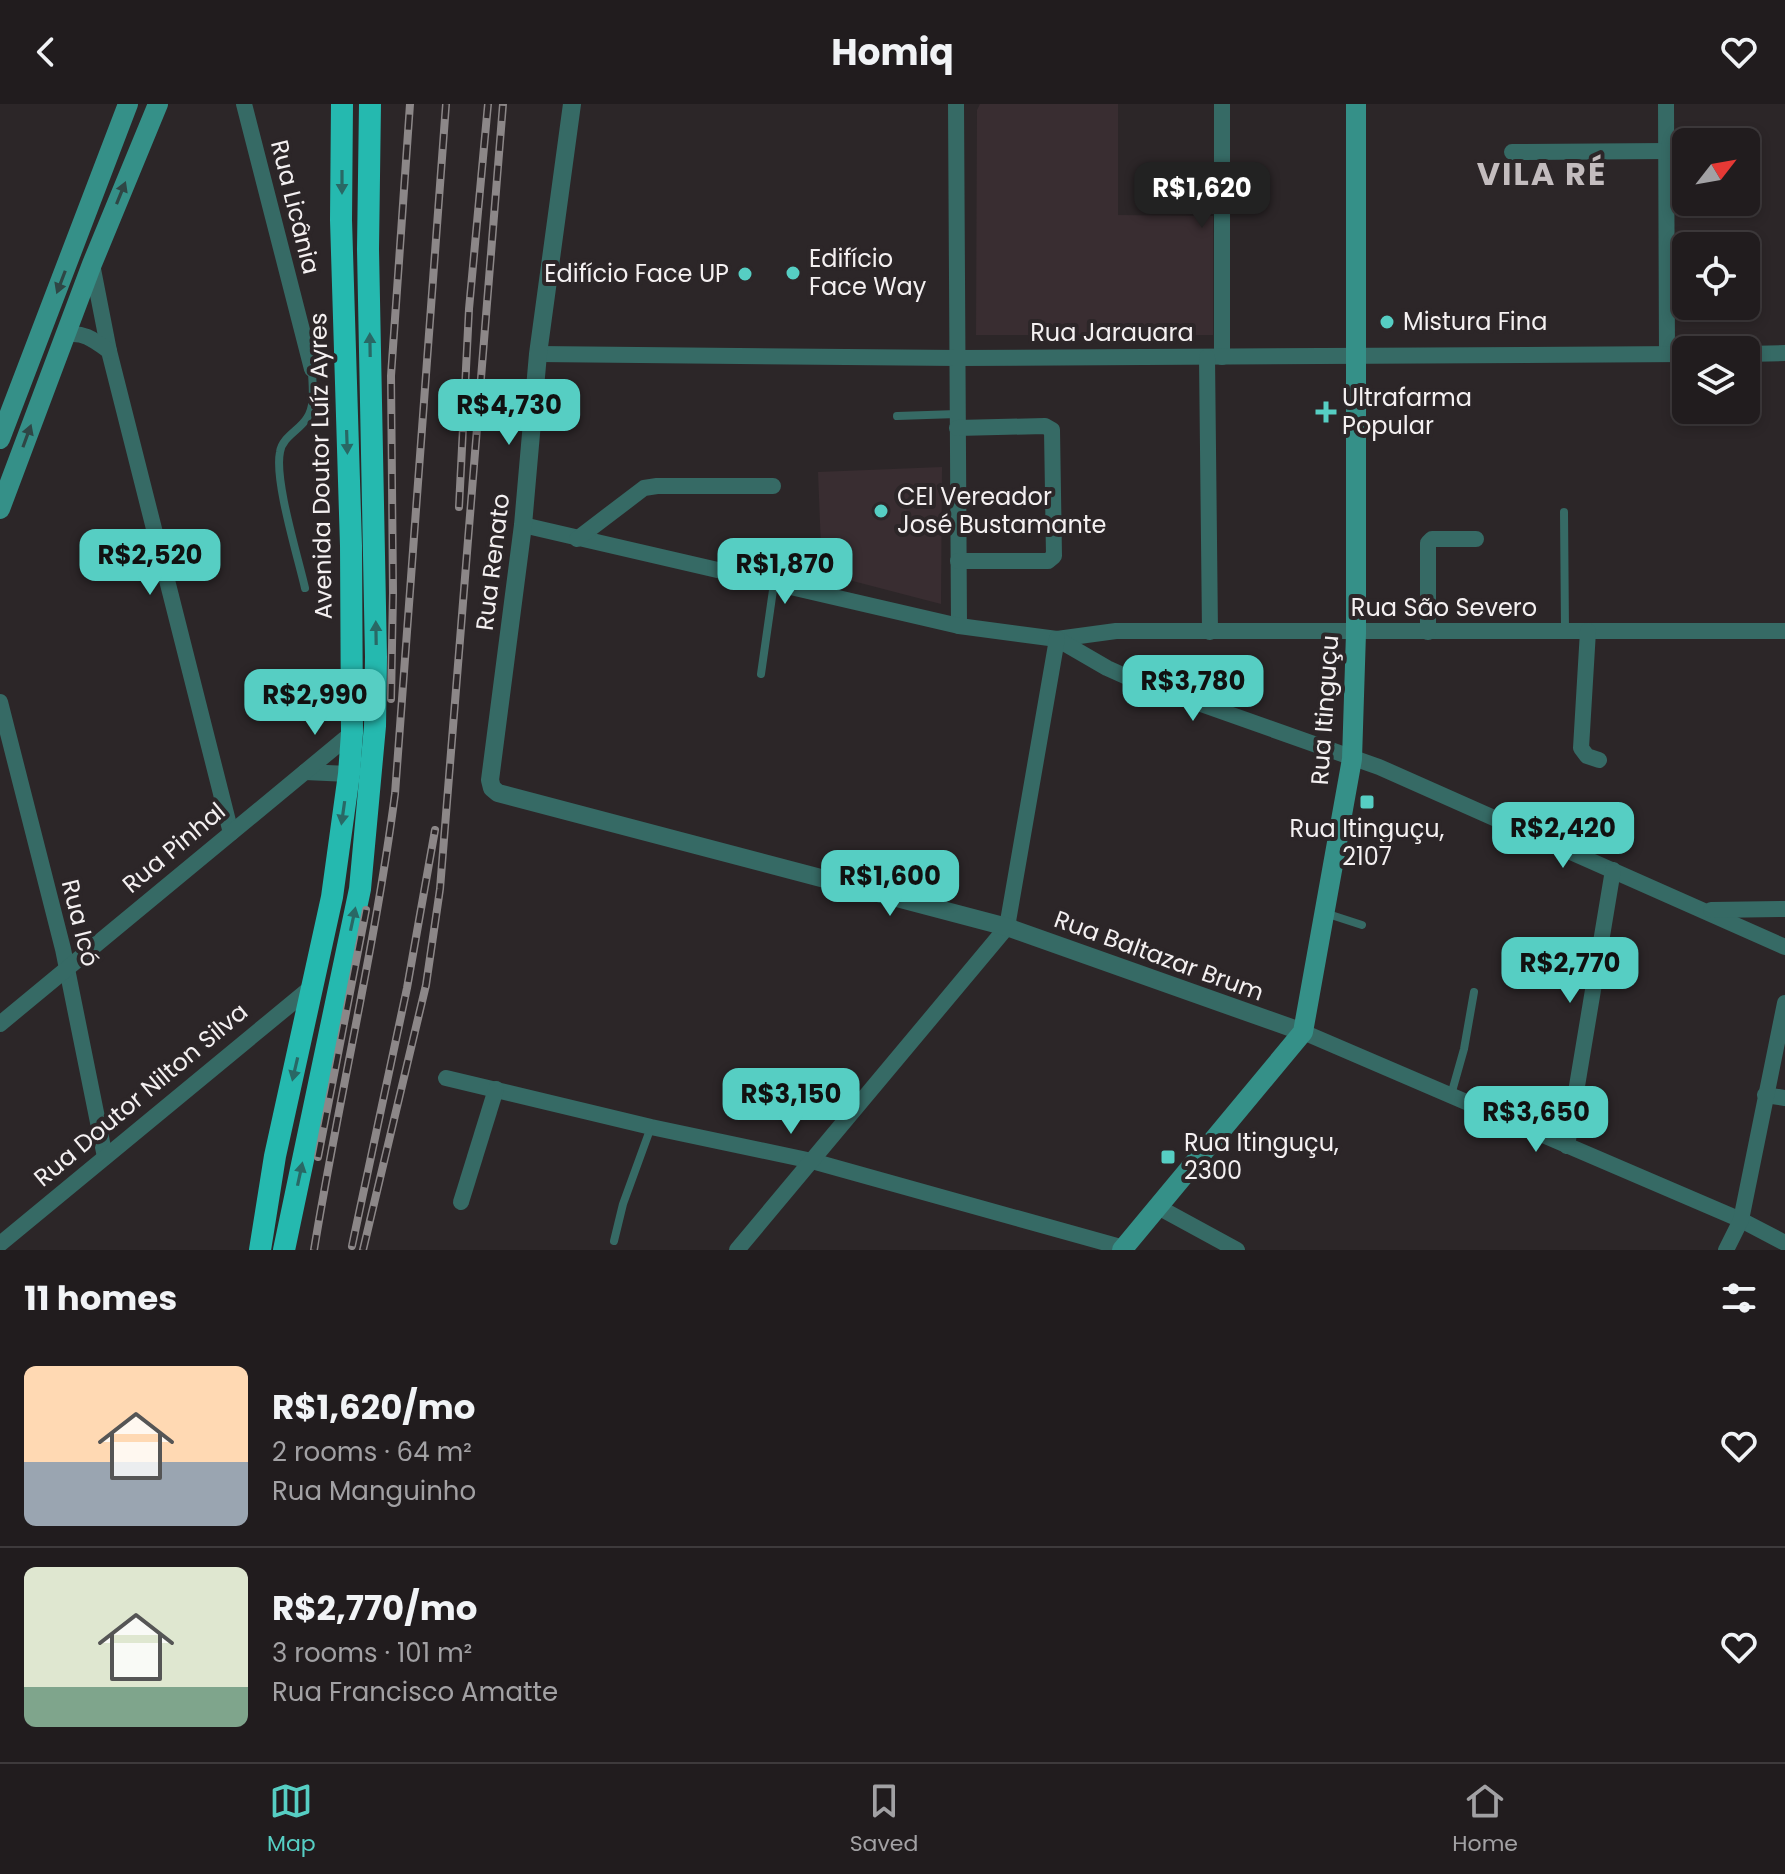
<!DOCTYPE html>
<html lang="en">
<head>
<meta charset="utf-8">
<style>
	:root { --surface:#211c1e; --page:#292527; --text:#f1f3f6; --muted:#a2a1a4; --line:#3e3a3c; --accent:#56cec3 }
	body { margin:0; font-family:Poppins,sans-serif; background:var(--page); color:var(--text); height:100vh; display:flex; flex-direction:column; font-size:30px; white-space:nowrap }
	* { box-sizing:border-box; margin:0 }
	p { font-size:26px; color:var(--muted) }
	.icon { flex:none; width:44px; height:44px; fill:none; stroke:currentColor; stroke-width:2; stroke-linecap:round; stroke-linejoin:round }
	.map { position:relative; height:1146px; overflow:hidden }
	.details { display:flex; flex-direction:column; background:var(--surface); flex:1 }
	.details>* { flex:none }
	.needle { width:52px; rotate:59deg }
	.controls { position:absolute; left:1672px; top:24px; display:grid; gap:16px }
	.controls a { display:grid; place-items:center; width:88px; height:88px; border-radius:12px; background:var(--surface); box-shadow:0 4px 12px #0003,0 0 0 2px var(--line); font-size:40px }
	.price { position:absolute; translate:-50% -68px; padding:0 18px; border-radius:16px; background:var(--accent); color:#111; font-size:26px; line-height:52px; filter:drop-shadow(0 2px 4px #0008) }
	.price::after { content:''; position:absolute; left:50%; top:48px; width:24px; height:18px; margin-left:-12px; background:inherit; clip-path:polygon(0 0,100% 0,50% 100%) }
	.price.on { background:#222; color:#fff }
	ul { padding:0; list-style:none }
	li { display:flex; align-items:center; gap:24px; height:200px; padding:0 24px }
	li+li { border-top:2px solid var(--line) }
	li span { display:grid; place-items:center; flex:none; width:224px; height:160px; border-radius:12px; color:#555 }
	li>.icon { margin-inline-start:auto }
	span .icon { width:96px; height:96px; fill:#fffc; stroke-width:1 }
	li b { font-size:34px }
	h2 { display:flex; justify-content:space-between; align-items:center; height:96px; padding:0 24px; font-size:34px }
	header { display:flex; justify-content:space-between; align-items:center; height:104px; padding:0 24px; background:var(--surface); font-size:36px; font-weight:700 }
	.dock { display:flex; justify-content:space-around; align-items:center; height:112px; border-top:2px solid var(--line); background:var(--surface); font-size:22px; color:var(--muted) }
	.dock a { display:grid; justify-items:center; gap:4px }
	.dock .on { color:var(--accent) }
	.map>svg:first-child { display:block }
	.built { fill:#392d31 }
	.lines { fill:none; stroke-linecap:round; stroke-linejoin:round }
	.service { stroke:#366a65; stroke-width:8 }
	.minor { stroke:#366a65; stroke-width:16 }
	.tertiary { stroke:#366a65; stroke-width:18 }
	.secondary { stroke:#359088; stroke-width:20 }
	.trunk { stroke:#25b9af; stroke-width:22 }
	.rail-casing { stroke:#8c8788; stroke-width:8 }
	.rail { stroke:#2c2628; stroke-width:5; stroke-dasharray:15; stroke-linecap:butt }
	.oneway { fill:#296865 }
	.oneway2 { fill:#2f4645 }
	.poi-dot { fill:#56cec3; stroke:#2c2628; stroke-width:3 }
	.labels { text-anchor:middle; stroke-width:8; stroke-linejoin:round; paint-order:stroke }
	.street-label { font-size:24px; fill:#f4f0f1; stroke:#2c2628 }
	.poi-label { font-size:24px; fill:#f4f0f1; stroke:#2c2628; text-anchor:start }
	.district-label { font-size:32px; font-weight:bold; letter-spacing:2px; fill:#c3bcbe; stroke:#2c2628 }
</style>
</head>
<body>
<header><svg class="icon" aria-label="back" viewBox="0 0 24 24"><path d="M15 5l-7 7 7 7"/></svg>Homiq<svg class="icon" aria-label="heart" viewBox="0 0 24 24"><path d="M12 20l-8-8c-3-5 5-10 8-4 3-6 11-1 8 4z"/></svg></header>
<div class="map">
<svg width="1785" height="1146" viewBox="0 0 1785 1146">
	<rect width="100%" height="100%" fill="#2c2628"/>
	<g class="built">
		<path d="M980 0H1118V111L1213 112V231H976L977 6Z"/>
		<path d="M942 363 941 500 822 469 818 368Z"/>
	</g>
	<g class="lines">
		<g class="service">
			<path d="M897 312 957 310"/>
			<path d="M1564 408 1565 527"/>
			<path d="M305 484C298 453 274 376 280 348 282 333 300 326 307 314 316 301 312 280 312 265"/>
			<path d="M761 570 774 479"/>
			<path d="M1325 809 1362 821"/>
			<path d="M1451 991 1464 945 1474 888"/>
			<path d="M614 1137 623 1100 651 1023"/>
		</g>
		<g class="minor">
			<path d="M244 0 312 265"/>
			<path d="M956 0 959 522"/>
			<path d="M1222 0V253"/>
			<path d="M1666 0 1667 250"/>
			<path d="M1512 48 1667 47"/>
			<path d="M92 160 109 247 231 729"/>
			<path d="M65 231C83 227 94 236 109 247"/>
			<path d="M538 250 958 254 1686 250"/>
			<path d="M1746 250 1785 249"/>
			<path d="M1207 253 1210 528"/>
			<path d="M957 324 1045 322 1052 326 1054 452 1048 457H958"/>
			<path d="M523 421 959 522 1057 535 1116 527H1785"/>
			<path d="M577 435 644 384 657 382H773"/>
			<path d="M1588 527 1581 644 1587 652 1599 656"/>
			<path d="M1428 528V439L1432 435H1476"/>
			<path d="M1057 535 1107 564 1136 577 1379 663 1785 843"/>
			<path d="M0 598 63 845 105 1053"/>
			<path d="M305 668 349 670"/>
			<path d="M1711 806 1785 805"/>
			<path d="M0 920 352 629"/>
			<path d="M1303 928 1741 1116 1785 1139"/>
			<path d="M446 974 651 1023 812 1057 1124 1144"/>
			<path d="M1765 991 1785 994"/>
			<path d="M1567 1042 1613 766"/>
			<path d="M461 1098 496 985"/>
			<path d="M1158 1103 1237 1146"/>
			<path d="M0 1140 314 881"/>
			<path d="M737 1146 1007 823 1057 535"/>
			<path d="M1726 1146 1741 1116 1785 899"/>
		</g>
		<path class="tertiary" d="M572 0 538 250 523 421 490 676 492 684 498 689 1007 823 1303 928"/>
		<g class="secondary">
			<path d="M0 335 128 0"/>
			<path d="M0 405 92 160 158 0"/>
			<path d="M1122 1146 1303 928 1352 655 1356 529V0"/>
		</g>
		<g class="trunk">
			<path d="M260 1146 275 1052 332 793 349 670 352 629 351 442 341 116 342 0"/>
			<path d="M284 1146 360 785 375 622 376 553 368 145 370 0"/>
		</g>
		<defs>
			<g id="rail">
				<path d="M459 403 469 205 488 0"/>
				<path d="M391 595 393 489 391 272 410 0"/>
				<path d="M318 1053 366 806"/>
				<path d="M352 1142 407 884 435 726"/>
				<path d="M314 1146C339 993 375 843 395 690L446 0"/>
				<path d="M363 1146 426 881 440 785 503 0"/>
			</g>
		</defs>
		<use href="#rail" class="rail-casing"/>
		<use href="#rail" class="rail"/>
	</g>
	<defs><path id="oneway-solid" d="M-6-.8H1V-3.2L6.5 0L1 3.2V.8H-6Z" transform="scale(2)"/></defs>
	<g class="oneway">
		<use href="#oneway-solid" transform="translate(342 78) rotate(90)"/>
		<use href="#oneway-solid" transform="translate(370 241) rotate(-91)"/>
		<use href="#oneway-solid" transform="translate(347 338) rotate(88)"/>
		<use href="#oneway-solid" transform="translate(376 529) rotate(-91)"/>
		<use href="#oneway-solid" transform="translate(343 709) rotate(98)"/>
		<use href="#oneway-solid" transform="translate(353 815) rotate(-78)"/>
		<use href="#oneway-solid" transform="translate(295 965) rotate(103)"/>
		<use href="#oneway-solid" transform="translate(300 1070) rotate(-78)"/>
	</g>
	<g class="oneway2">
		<use href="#oneway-solid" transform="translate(121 89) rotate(-68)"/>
		<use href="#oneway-solid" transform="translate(61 178) rotate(111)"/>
		<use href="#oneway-solid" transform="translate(27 332) rotate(-70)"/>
	</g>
	<g class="poi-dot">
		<circle cx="793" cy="169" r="8"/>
		<circle cx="745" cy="170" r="8"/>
		<circle cx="1387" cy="218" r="8"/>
		<path d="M1322 296h8v8h8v8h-8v8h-8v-8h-8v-8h8z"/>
		<circle cx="881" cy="407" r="8"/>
		<rect x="1359" y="690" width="16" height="16" rx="4"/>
		<rect x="1160" y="1045" width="16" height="16" rx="4"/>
	</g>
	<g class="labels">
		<g class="street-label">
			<text transform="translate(295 103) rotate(76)" y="8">Rua Licânia</text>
			<text x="1112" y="237">Rua Jarauara</text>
			<text transform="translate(321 362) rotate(-91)" y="8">Avenida Doutor Luíz Ayres</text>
			<text transform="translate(493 458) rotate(-83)" y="8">Rua Renato</text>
			<text x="1444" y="512">Rua São Severo</text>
			<text transform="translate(1325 606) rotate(-86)" y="8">Rua Itinguçu</text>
			<text transform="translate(174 744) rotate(-40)" y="8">Rua Pinhal</text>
			<text transform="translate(80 819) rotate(76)" y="8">Rua Icó</text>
			<text transform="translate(1159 852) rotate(20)" y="8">Rua Baltazar Brum</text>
			<text transform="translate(141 991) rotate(-40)" y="8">Rua Doutor Nilton Silva</text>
		</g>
		<g class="poi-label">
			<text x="809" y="163">Edifício<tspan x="809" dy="28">Face Way</tspan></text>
			<text x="729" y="178" text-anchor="end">Edifício Face UP</text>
			<text x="1403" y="226">Mistura Fina</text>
			<text x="1342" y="302">Ultrafarma<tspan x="1342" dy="28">Popular</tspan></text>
			<text x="897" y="401">CEI Vereador<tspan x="897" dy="28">José Bustamante</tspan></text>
			<text x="1367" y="733" text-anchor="middle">Rua Itinguçu,<tspan x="1367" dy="28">2107</tspan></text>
			<text x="1184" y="1047">Rua Itinguçu,<tspan x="1184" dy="28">2300</tspan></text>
		</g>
		<g class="district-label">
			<text x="1542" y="81">VILA RÉ</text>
		</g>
	</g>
</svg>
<div class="controls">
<a><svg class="needle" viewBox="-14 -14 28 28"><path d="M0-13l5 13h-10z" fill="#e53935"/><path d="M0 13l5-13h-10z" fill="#a2a1a4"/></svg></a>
<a><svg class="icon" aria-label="locate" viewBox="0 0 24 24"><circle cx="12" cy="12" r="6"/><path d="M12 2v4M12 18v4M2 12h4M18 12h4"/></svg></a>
<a><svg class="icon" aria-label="layers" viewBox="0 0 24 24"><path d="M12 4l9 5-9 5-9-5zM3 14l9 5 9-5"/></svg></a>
</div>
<b class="price on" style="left:1202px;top:126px">R$1,620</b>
<b class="price" style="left:509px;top:343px">R$4,730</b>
<b class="price" style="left:150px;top:493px">R$2,520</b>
<b class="price" style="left:785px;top:502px">R$1,870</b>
<b class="price" style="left:1193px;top:619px">R$3,780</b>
<b class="price" style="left:315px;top:633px">R$2,990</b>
<b class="price" style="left:1563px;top:766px">R$2,420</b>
<b class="price" style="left:890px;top:814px">R$1,600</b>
<b class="price" style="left:1570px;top:901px">R$2,770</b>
<b class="price" style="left:791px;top:1032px">R$3,150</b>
<b class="price" style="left:1536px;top:1050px">R$3,650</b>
</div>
<section class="details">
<h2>11 homes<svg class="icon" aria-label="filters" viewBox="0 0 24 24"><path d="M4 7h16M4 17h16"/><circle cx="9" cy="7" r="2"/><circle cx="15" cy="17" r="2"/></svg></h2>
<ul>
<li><span style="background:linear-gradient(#ffd9b3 60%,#9aa5b1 0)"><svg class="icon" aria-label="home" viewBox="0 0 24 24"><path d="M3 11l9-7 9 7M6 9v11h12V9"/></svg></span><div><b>R$1,620/mo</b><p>2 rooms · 64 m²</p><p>Rua Manguinho</p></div><svg class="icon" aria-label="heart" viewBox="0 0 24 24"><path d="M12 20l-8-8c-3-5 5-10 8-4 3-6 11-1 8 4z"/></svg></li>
<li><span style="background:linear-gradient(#dfe7d0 75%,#7fa58c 0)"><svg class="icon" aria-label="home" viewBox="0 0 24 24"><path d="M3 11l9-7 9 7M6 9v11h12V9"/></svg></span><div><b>R$2,770/mo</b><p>3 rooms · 101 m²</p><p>Rua Francisco Amatte</p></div><svg class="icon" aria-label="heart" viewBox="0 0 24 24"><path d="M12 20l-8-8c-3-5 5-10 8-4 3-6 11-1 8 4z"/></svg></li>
</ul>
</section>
<nav class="dock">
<a class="on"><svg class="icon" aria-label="map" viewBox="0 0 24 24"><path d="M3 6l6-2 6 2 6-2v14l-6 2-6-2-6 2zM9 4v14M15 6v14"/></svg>Map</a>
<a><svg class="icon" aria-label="saved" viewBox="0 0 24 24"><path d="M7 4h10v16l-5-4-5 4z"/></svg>Saved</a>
<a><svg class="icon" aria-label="home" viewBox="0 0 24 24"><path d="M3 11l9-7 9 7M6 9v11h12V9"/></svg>Home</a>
</nav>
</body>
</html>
